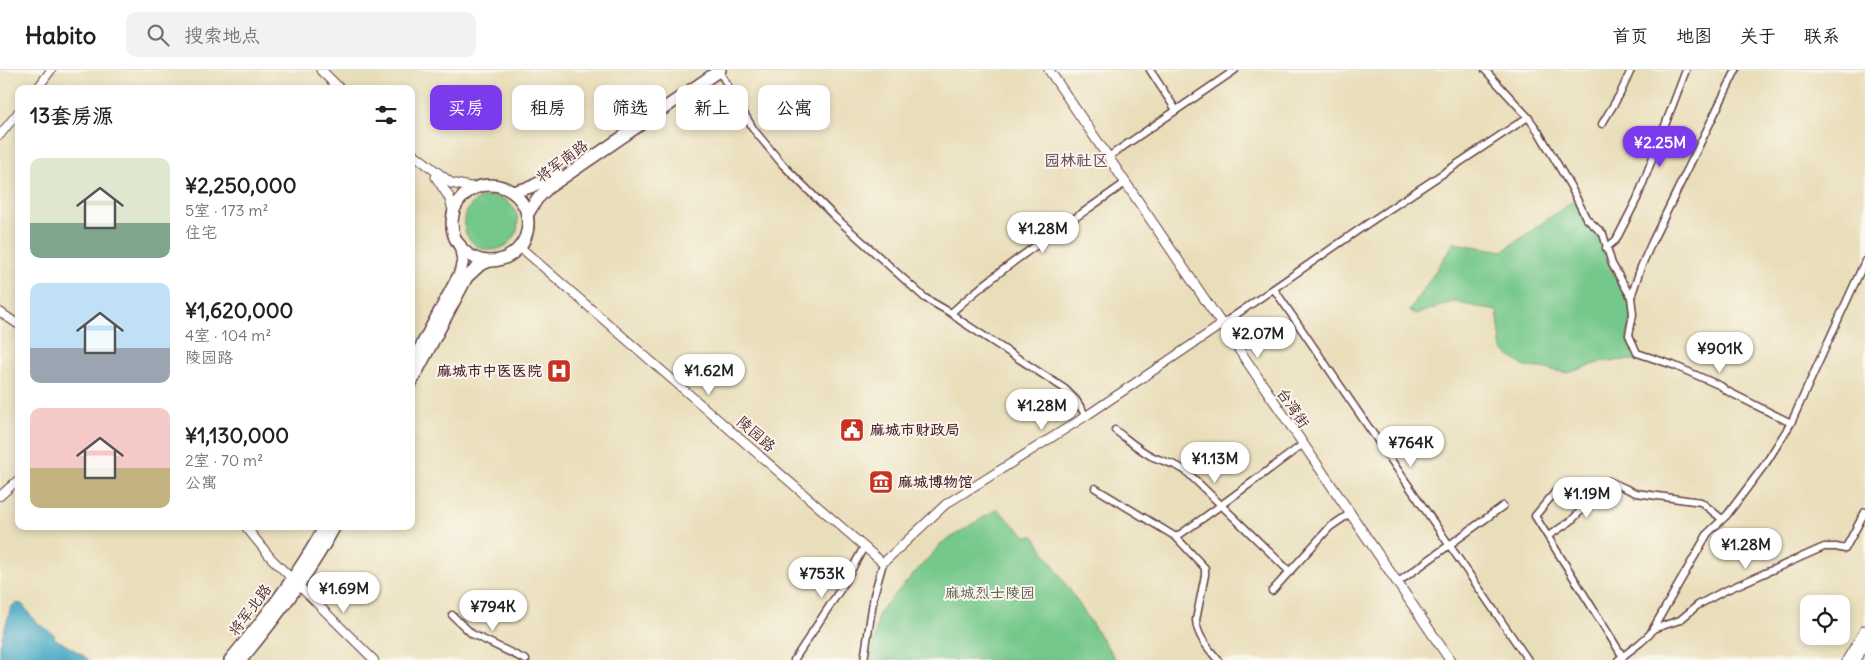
<!DOCTYPE html>
<html lang="zh">
<head>
<meta charset="utf-8">
<style>
	:root { --surface:#fff; --page:#f2f2f2; --text:#202124; --muted:#757577; --line:#e0e0e0; --accent:#7c3aed }
	body { margin:0; font-family:Delius,"LXGW WenKai TC",sans-serif; background:var(--page); color:var(--text); height:100vh; display:flex; flex-direction:column; font-size:19px; white-space:nowrap }
	* { box-sizing:border-box; margin:0 }
	p { font-size:16px; color:var(--muted) }
	.icon { flex:none; width:28px; height:28px; fill:none; stroke:currentColor; stroke-width:2; stroke-linecap:round; stroke-linejoin:round }
	.map { position:relative; flex:1; overflow:hidden }
	.drawer { position:absolute; left:15px; top:15px; width:400px; height:445px; display:flex; flex-direction:column; background:var(--surface); border-radius:10px; box-shadow:0 2px 8px #0003 }
	.drawer>* { flex:none }
	.hud { position:absolute; left:430px; top:15px; width:475px; height:45px; display:flex; gap:10px }
	.fabs { position:absolute; left:1800px; top:525px; display:grid; gap:10px }
	.fabs a { display:grid; place-items:center; width:50px; height:50px; border-radius:10px; background:var(--surface); box-shadow:0 2px 8px #0003; font-size:25px }
	.price { position:absolute; translate:-50% -42px; padding:0 11px; border-radius:18px; background:#fff; color:#222; font-size:16px; line-height:32px; filter:drop-shadow(0 1px 2px #0008) }
	.price::after { content:''; position:absolute; left:50%; top:30px; width:15px; height:11px; margin-left:-8px; background:inherit; clip-path:polygon(0 0,100% 0,50% 100%) }
	.price.on { background:var(--accent); color:#fff }
	ul { padding:0; list-style:none }
	li { display:flex; align-items:center; gap:15px; height:125px; padding:0 15px }
	li span { display:grid; place-items:center; flex:none; width:140px; height:100px; border-radius:10px; color:#555 }
	li>.icon { margin-inline-start:auto }
	span .icon { width:60px; height:60px; fill:#fffc; stroke-width:1 }
	li b { font-size:21px }
	h2 { display:flex; justify-content:space-between; align-items:center; height:60px; padding:0 15px; font-size:21px }
	.pill { padding:0 18px; border-radius:10px; background:var(--surface); box-shadow:0 2px 8px #0003; font-size:18px; line-height:45px }
	.pill.on { background:var(--accent); color:#fff }
	header { display:flex; align-items:center; gap:30px; box-sizing:border-box; height:70px; padding:0 25px; background:var(--surface); border-bottom:1px solid var(--line) }
	header strong { font-size:24px }
	nav { display:flex; gap:28px; margin-inline-start:auto; font-size:18px }
	.search { width:350px; height:45px; background:var(--page); display:flex; align-items:center; gap:12px; box-sizing:border-box; padding:0 18px; border-radius:10px; color:var(--muted); font-size:19px }
	.map>svg:first-child { display:block }
	.green { fill:#74c88b; stroke:#5f745b }
	.water { fill:#44a8c4; stroke:#476478 }
	.lines { fill:none; stroke-linecap:round; stroke-linejoin:round }
	.minor-casing { stroke:#623c40; stroke-width:9 }
	.tertiary-casing { stroke:#623c40; stroke-width:10 }
	.secondary-casing { stroke:#623c40; stroke-width:11 }
	.trunk-casing { stroke:#623c40; stroke-width:14 }
	.minor { stroke:#fff; stroke-width:6 }
	.tertiary { stroke:#fff; stroke-width:8 }
	.secondary { stroke:#fff; stroke-width:9 }
	.trunk { stroke:#fff; stroke-width:11 }
	.labels { text-anchor:middle; stroke-width:4; stroke-linejoin:round; paint-order:stroke }
	.street-label { font-size:15px; fill:#4a1f2b; stroke:#fbf7ec }
	.poi-label { font-size:15px; font-weight:bold; fill:#4a1f2b; stroke:#fbf7ec; text-anchor:start }
	.park-label { font-size:15px; fill:#595a4d; stroke:#fbf7ec }
	.neighbourhood-label { font-size:16px; font-weight:bold; fill:#704a63; stroke:#fbf7ec }
</style>
</head>
<body>
<header>
<strong>Habito</strong>
<div class="search"><svg class="icon" aria-label="search" viewBox="0 0 24 24"><circle cx="10" cy="10" r="6"/><path d="M15 15l6 6"/></svg>搜索地点</div>
<nav><a>首页</a><a>地图</a><a>关于</a><a>联系</a></nav>
</header>
<div class="map">
<svg width="1865" height="590" viewBox="0 0 1865 590">
	<rect width="100%" height="100%" fill="#fbf7ec"/>
	<filter id="ink" filterUnits="userSpaceOnUse"><feTurbulence type="fractalNoise" baseFrequency=".02" numOctaves="2"/><feDisplacementMap in="SourceGraphic" scale="10" xChannelSelector="R" yChannelSelector="G"/><feConvolveMatrix kernelMatrix="1 2 1 2 8 2 1 2 1" color-interpolation-filters="sRGB"/></filter>
	<filter id="wash" filterUnits="userSpaceOnUse"><feTurbulence type="fractalNoise" baseFrequency=".0096" numOctaves="4" result="noise"/><feDisplacementMap in="SourceGraphic" scale="20" xChannelSelector="R" yChannelSelector="G"/><feGaussianBlur stdDeviation="1.12" result="paint"/><feColorMatrix in="noise" values="0 0 0 0 0 0 0 0 0 0 0 0 0 0 0 0 0 1.4 0 .05"/><feComposite in="paint" operator="in"/></filter>
	<g filter="url(#wash)">
		<rect width="100%" height="100%" fill="#e9deba"/>
		<g class="green">
			<circle cx="491" cy="153" r="27"/>
			<path d="M1574 130 1583 149 1599 163 1608 193 1629 227 1632 238 1627 270 1638 290 1604 291 1568 303 1541 298 1525 297 1502 280 1497 241 1453 232 1417 244 1409 241 1454 173 1503 181Z"/>
			<path d="M997 439 1026 466H1034L1116 590H871L879 542 942 473Z"/>
		</g>
		<path class="water" d="M16 533 22 534 36 552 55 565 54 568 81 584 89 590H0V575L11 537Z"/>
	</g>
	<g filter="url(#ink)">
		<g class="lines">
			<defs>
				<g id="minor">
					<path d="M1150 0 1176 40"/>
					<path d="M1485 0 1528 47 1538 61 1571 117 1586 148 1603 164 1612 194 1631 227 1633 244 1629 265 1637 283 1673 295 1721 316 1727 321 1791 353"/>
					<path d="M719 1 754 60 783 95 835 147 925 228 951 243 961 251 1065 319 1076 330 1086 346"/>
					<path d="M1602 54 1620 24 1631 0"/>
					<path d="M1108 87 1235 0"/>
					<path d="M1606 178 1616 170 1637 129 1686 0"/>
					<path d="M1274 219 1528 590"/>
					<path d="M1631 227 1641 197 1652 172 1736 0"/>
					<path d="M951 243C1005 194 1066 155 1125 113"/>
					<path d="M1221 255 1370 152 1528 47"/>
					<path d="M1115 360C1127 369 1138 379 1151 386 1163 392 1176 393 1187 402L1290 502"/>
					<path d="M1095 418 1176 467 1205 498V505L1196 550C1197 566 1208 578 1218 590"/>
					<path d="M1556 421 1535 446 1623 587"/>
					<path d="M1548 466 1571 451 1609 411 1636 423 1701 432 1722 449"/>
					<path d="M1176 467C1219 438 1260 406 1302 375"/>
					<path d="M1397 513 1503 436"/>
					<path d="M1272 521 1330 457 1349 444"/>
					<path d="M452 545 472 564 526 590"/>
					<path d="M1653 559 1680 550 1698 535 1722 522 1824 477H1836L1845 479 1865 442"/>
					<path d="M794 590 842 517 864 477"/>
					<path d="M864 590 874 525 883 493"/>
					<path d="M1618 590 1640 573 1650 564 1708 463 1727 445 1766 393 1791 353 1865 191"/>
				</g>
				<g id="tertiary">
					<path d="M37 19 51 0"/>
					<path d="M0 65 19 41"/>
					<path d="M520 177 883 493 946 434 1086 346 1221 255"/>
					<path d="M0 242 19 255"/>
					<path d="M0 426 19 409"/>
					<path d="M245 456 271 488 374 590"/>
				</g>
				<g id="secondary">
					<path d="M321 0 340 19"/>
					<path d="M1049 0 1450 590"/>
					<path d="M411 82 451 113 475 118"/>
					<path d="M436 107 449 127 454 143"/>
					<path d="M1847 590 1865 560"/>
					<path d="M1855 590 1865 573"/>
				</g>
				<g id="trunk">
					<circle cx="490" cy="153" r="38"/>
					<path d="M512 122 531 117 557 103"/>
					<path d="M527 145 537 129 548 118 720 0"/>
					<path d="M411 295 460 203 463 190 460 175"/>
					<path d="M411 313 467 207 480 195 490 191"/>
					<path d="M230 590C265 548 299 504 325 456"/>
					<path d="M241 590C276 548 309 504 335 456"/>
				</g>
			</defs>
			<use href="#minor" class="minor-casing"/>
			<use href="#tertiary" class="tertiary-casing"/>
			<use href="#secondary" class="secondary-casing"/>
			<use href="#trunk" class="trunk-casing"/>
			<use href="#minor" class="minor"/>
			<use href="#tertiary" class="tertiary"/>
			<use href="#secondary" class="secondary"/>
			<use href="#trunk" class="trunk"/>
		</g>
	</g>
	<defs>
		<symbol id="hospital-square" viewBox="-11 -11 22 22"><rect x="-9" y="-9" width="18" height="18" rx="4" fill="#c8321e" stroke="#fbf7ec"/><path d="M-5-5h3v3.5h4V-5h3V5h-3V1.5h-4V5h-3Z" fill="#fff"/></symbol>
		<symbol id="civic-square" viewBox="-11 -11 22 22"><rect x="-9" y="-9" width="18" height="18" rx="4" fill="#c8321e" stroke="#fbf7ec"/><path d="M-.6-6.5H3V-4.5H.6V-3L4-1V1h2V6H-6V1h2V-1L-.6-3ZM-1.2 2.5V6h2.4V2.5Z" fill="#fff"/></symbol>
		<symbol id="museum-square" viewBox="-11 -11 22 22"><rect x="-9" y="-9" width="18" height="18" rx="4" fill="#c8321e" stroke="#fbf7ec"/><path d="M0-6L6-3V-2H-6V-3ZM-5-1h2V3h-2ZM-1-1h2V3h-2ZM3-1h2V3H3ZM-6 4H6V6H-6Z" fill="#fff"/></symbol>
	</defs>
	<g fill-rule="evenodd">
		<use href="#hospital-square" x="545" y="287" width="28" height="28"/>
		<use href="#civic-square" x="838" y="346" width="28" height="28"/>
		<use href="#museum-square" x="867" y="398" width="28" height="28"/>
	</g>
	<g class="labels">
		<g class="street-label">
			<text transform="translate(562 91) rotate(-36)" y="5">将军南路</text>
			<text transform="translate(1293 338) rotate(56)" y="5">台湾街</text>
			<text transform="translate(756 364) rotate(41)" y="5">陵园路</text>
			<text transform="translate(250 540) rotate(-53)" y="5">将军北路</text>
		</g>
		<g class="poi-label">
			<text x="542" y="306" text-anchor="end">麻城市中医医院</text>
			<text x="870" y="365">麻城市财政局</text>
			<text x="898" y="417">麻城博物馆</text>
		</g>
		<g class="park-label">
			<text x="990" y="528">麻城烈士陵园</text>
		</g>
		<g class="neighbourhood-label">
			<text x="1076" y="96">园林社区</text>
		</g>
	</g>
</svg>
<div class="fabs">
<a><svg class="icon" aria-label="locate" viewBox="0 0 24 24"><circle cx="12" cy="12" r="6"/><path d="M12 2v4M12 18v4M2 12h4M18 12h4"/></svg></a>
</div>
<b class="price on" style="left:1660px;top:98px">¥2.25M</b>
<b class="price" style="left:1043px;top:184px">¥1.28M</b>
<b class="price" style="left:1258px;top:289px">¥2.07M</b>
<b class="price" style="left:1720px;top:304px">¥901K</b>
<b class="price" style="left:709px;top:326px">¥1.62M</b>
<b class="price" style="left:1042px;top:361px">¥1.28M</b>
<b class="price" style="left:1411px;top:398px">¥764K</b>
<b class="price" style="left:1215px;top:414px">¥1.13M</b>
<b class="price" style="left:1587px;top:449px">¥1.19M</b>
<b class="price" style="left:1746px;top:500px">¥1.28M</b>
<b class="price" style="left:822px;top:529px">¥753K</b>
<b class="price" style="left:344px;top:544px">¥1.69M</b>
<b class="price" style="left:493px;top:562px">¥794K</b>
<div class="hud">
<a class="pill on">买房</a>
<a class="pill">租房</a>
<a class="pill">筛选</a>
<a class="pill">新上</a>
<a class="pill">公寓</a>
</div>
<section class="drawer">
<h2>13套房源<svg class="icon" aria-label="filters" viewBox="0 0 24 24"><path d="M4 7h16M4 17h16"/><circle cx="9" cy="7" r="2"/><circle cx="15" cy="17" r="2"/></svg></h2>
<ul>
<li><span style="background:linear-gradient(#dfe7d0 65%,#7fa58c 0)"><svg class="icon" aria-label="home" viewBox="0 0 24 24"><path d="M3 11l9-7 9 7M6 9v11h12V9"/></svg></span><div><b>¥2,250,000</b><p>5室 · 173 m²</p><p>住宅</p></div></li>
<li><span style="background:linear-gradient(#bfe0f5 65%,#9aa5b1 0)"><svg class="icon" aria-label="home" viewBox="0 0 24 24"><path d="M3 11l9-7 9 7M6 9v11h12V9"/></svg></span><div><b>¥1,620,000</b><p>4室 · 104 m²</p><p>陵园路</p></div></li>
<li><span style="background:linear-gradient(#f6c9c9 60%,#c2b280 0)"><svg class="icon" aria-label="home" viewBox="0 0 24 24"><path d="M3 11l9-7 9 7M6 9v11h12V9"/></svg></span><div><b>¥1,130,000</b><p>2室 · 70 m²</p><p>公寓</p></div></li>
</ul>
</section>
</div>
</body>
</html>
